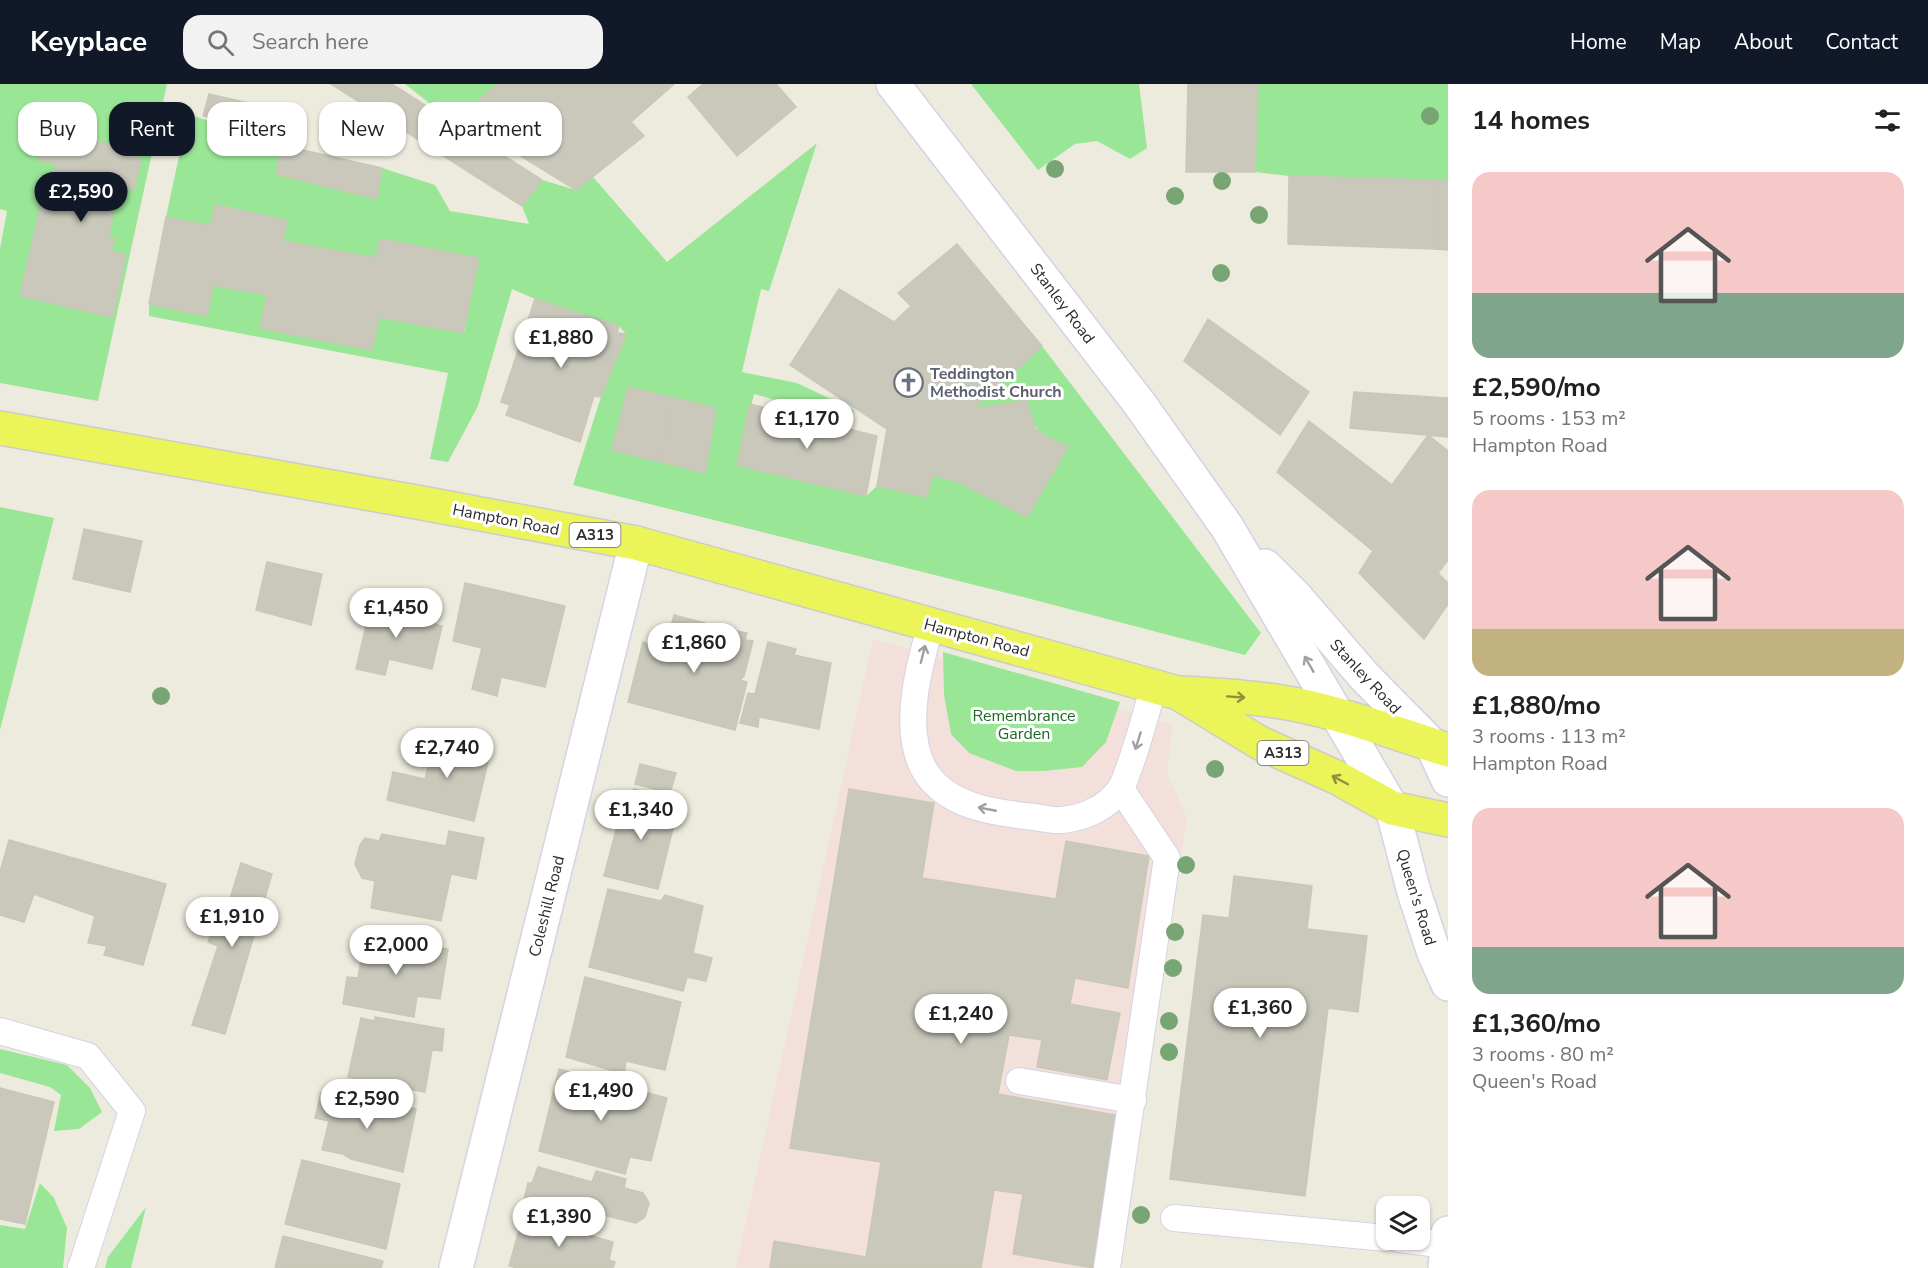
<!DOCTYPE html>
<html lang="en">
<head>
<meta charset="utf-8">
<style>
	:root { --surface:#fff; --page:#f2f2f2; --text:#202124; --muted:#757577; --accent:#111827 }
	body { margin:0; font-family:"Nunito Sans",sans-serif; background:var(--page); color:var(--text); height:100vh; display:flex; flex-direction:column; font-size:22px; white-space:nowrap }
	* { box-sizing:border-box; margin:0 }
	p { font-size:20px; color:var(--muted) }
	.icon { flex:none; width:33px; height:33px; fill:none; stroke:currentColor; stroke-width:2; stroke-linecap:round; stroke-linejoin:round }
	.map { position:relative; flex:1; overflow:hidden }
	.side { display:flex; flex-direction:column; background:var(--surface); width:480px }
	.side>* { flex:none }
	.guide { position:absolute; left:18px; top:18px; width:570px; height:54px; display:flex; gap:12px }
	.fabs { position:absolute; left:1376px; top:1112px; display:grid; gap:12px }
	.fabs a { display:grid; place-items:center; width:54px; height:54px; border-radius:12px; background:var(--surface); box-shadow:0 2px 4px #0004; font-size:30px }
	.price { position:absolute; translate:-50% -51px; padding:0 14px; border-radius:21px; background:#fff; color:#222; font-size:20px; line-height:39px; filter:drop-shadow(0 2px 3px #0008) }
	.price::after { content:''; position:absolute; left:50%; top:36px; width:18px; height:14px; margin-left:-9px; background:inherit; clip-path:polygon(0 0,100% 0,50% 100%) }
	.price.on { background:var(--accent); color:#fff }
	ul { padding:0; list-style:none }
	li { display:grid; align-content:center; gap:12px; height:318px; padding:0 24px }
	li span { display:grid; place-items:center; height:186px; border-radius:18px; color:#555 }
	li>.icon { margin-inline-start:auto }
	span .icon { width:108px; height:108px; fill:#fffc; stroke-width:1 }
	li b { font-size:26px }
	h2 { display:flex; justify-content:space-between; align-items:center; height:72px; padding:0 24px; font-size:26px }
	.pill { padding:0 21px; border-radius:18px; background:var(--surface); box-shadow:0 2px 4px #0004; font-size:21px; line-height:54px }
	.pill.on { background:var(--accent); color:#fff }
	header { display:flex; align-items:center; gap:36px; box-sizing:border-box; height:84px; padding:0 30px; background:var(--accent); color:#fff }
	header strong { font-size:28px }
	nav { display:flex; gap:33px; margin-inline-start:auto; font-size:21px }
	.search { width:420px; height:54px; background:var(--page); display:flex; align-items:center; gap:15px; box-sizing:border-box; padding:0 21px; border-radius:18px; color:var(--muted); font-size:22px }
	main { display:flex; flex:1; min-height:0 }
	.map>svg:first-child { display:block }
	.medical { fill:#f4e0da }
	.green { fill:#9ae697; fill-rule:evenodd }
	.building { fill:#c9c8bb; stroke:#c9c8b6; stroke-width:1.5 }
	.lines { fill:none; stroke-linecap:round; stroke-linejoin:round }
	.lane-casing { stroke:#d4d2e4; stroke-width:28 }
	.street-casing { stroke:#d4d2e4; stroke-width:36 }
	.secondary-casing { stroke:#d4d2e4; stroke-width:36 }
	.primary-casing { stroke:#ccc; stroke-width:36 }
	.lane { stroke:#fff; stroke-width:26 }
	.street { stroke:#fff; stroke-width:33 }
	.secondary { stroke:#fff; stroke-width:33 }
	.primary { stroke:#ebf559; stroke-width:33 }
	.tree { fill:#78a574 }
	.oneway { stroke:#a0a0a0 }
	.oneway2 { stroke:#8b9042 }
	.labels { text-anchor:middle; stroke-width:6; stroke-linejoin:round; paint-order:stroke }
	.shield { fill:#fff; stroke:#6b6b6b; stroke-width:1.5 }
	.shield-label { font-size:15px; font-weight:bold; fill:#2b2b2b }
	.street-label { font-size:16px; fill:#2b2b2b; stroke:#fff }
	.worship-label { font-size:16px; font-weight:bold; fill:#5b616d; stroke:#fff; text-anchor:start }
	.park-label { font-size:16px; fill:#186b1f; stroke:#fff }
</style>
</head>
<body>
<header>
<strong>Keyplace</strong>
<div class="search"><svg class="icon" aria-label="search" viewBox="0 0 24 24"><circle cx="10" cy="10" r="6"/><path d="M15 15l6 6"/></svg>Search here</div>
<nav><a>Home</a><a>Map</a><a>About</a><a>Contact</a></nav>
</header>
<main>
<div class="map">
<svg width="1448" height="1184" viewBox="0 0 1448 1184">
	<rect width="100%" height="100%" fill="#edebdd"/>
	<path class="medical" d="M873 555 1173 641 1167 689 1187 734 1116 1184H736Z"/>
	<g class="green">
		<path d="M0 0H167L98 317 0 299V165L7 127 0 125Z"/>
		<path d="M405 0H498L467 26 442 29Z"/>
		<path d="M971 0H1139L1147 64 1130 75 1097 57 1075 60 1038 86Z"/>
		<path d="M1258 0H1448V96L1289 92 1255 88Z"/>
		<path d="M188 30 281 61 276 90 377 115 382 84 435 101 450 127 529 140 522 122 542 96 576 106 593 93 667 178 817 59 769 207 761 205 742 288 797 299 854 326 852 338 754 310 737 381 866 412 877 402 926 413 933 391 958 398 994 415 1067 363C1036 347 1036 350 1026 316L974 325 1042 262 1261 549 1245 571 1027 514 573 401 601 313 626 250 619 242 535 215 512 205 478 322 448 378 430 375 448 289 149 232V220L207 232 213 201 267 211 261 244 372 266 379 233 464 249 478 174 380 155 376 174 283 157 287 136 219 121 210 142 166 133ZM674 314 716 325 705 389 661 378Z"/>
		<path d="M0 423 54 434 0 646Z"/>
		<path d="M943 568 1120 618 1106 658 1082 683 1044 687H1016L969 669 951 650 944 611Z"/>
		<path d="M0 965 67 981 90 1004 102 1028 79 1045 54 1047 61 1011 50 1003 0 989Z"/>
		<path d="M40 1099 54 1114 67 1144 63 1184H0V1141L25 1145Z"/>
		<path d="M146 1123 131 1184H105L108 1173Z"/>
	</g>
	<g class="building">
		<path d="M331 0H392L542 96 522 122Z"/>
		<path d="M498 0H674L631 38 644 52 576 106 480 47 467 26Z"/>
		<path d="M703 0H776L796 23 737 72 688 13Z"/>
		<path d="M1188 0H1258L1255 88H1186Z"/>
		<path d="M209 10 287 28 283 50 203 32Z"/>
		<path d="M116 46 141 51 137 73 141 74 134 106 117 103 109 153 115 155 111 167 126 171 113 233 20 212 48 89H54L56 80 38 76 43 54 66 58 68 51 113 61Z"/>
		<path d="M281 61 382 84 377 115 276 90Z"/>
		<path d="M1289 92 1438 96 1435 165 1288 160Z"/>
		<path d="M1438 96H1448V166L1435 165Z"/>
		<path d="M215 121 287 136 283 157 376 174 380 155 479 174 463 249 379 233 372 266 260 244 267 211 213 201 207 232 149 220 166 133 210 142Z"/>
		<path d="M957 160 1042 262 974 325 1027 316 1035 344 1043 351 1068 363 1027 433 958 398 933 391 927 413 877 402 887 345 790 281 839 205 894 238 911 222 898 209Z"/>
		<path d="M535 215 619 242 617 249 626 250 601 313 594 312 580 358 506 331 510 321 501 318Z"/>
		<path d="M1208 235 1309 308 1280 351 1184 277Z"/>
		<path d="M628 303 674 314 661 378 612 366Z"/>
		<path d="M1354 308 1448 314V353L1350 344Z"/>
		<path d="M674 314 716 324 705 389 661 378Z"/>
		<path d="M750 320 877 352 866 412 737 381Z"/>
		<path d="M1309 337 1392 401 1428 351 1448 367V476L1438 489 1448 499V520L1424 555 1359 489 1373 467 1277 388Z"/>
		<path d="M84 445 142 457 130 508 73 495Z"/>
		<path d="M267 478 322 490 311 541 256 526Z"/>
		<path d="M465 499 565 522 545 603 501 593 497 612 472 605 482 564 453 557Z"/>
		<path d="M373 512 402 518 400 531 442 542 432 585 389 575 385 591 356 585Z"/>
		<path d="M674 531 705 539 704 546 720 550 721 544 747 549 745 556 753 557 744 592 740 596 747 598 735 646 628 618 643 558 665 565Z"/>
		<path d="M768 558 796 565 794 571 831 579 819 645 759 633 758 643 740 639 748 609 755 610Z"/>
		<path d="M437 647 492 661 474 737 387 716 393 688 425 695Z"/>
		<path d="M640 680 676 689 670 709 635 700Z"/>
		<path d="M634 705 663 713 659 729 676 732 658 805 604 792 623 719 629 720Z"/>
		<path d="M849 705 934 719 922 794 1056 815 1066 757 1149 772 1128 904 1075 894 1070 920 1120 929 1107 996 1037 983 1042 956 1009 951 998 1010 1121 1032 1094 1184 1013 1170 1023 1110 994 1106 981 1184H770L774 1157 866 1173 881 1078 790 1064Z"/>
		<path d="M449 747 484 754 476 795 451 790 441 837 371 824 375 797 362 794 355 780 360 761 365 754 379 757 382 750 446 762Z"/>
		<path d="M9 756 166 800 143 881 104 871 107 862 88 859 95 832 34 810 24 838 0 831V788Z"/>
		<path d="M241 779 272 790 225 950 192 941 218 862 208 858 222 819 228 821Z"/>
		<path d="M1234 792 1312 802 1307 845 1367 852 1358 928 1328 924 1305 1112 1170 1095 1203 831 1229 834Z"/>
		<path d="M608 805 661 817 665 811 703 822 693 869 712 874 706 897 687 893 683 907 589 883Z"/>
		<path d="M365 852 448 865 440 915 417 912 414 933 343 920 347 893 358 894Z"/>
		<path d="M585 893 681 918 665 986 626 977 624 990 566 973Z"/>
		<path d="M375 933 444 945 442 967 432 966 425 1008 348 993 361 934 375 937Z"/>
		<path d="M559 985 667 1014 651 1077 630 1073 625 1090 539 1067Z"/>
		<path d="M0 1004 54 1018 25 1140 0 1135Z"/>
		<path d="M321 1009 358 1017 368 1013 416 1025 403 1088 351 1075 343 1070 322 1066 329 1037 315 1034Z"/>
		<path d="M302 1076 400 1100 386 1165 285 1140Z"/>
		<path d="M538 1083 592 1098 596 1087 626 1095 624 1104 643 1109 649 1119 645 1133 636 1139 590 1128 586 1144 521 1128 528 1099H532Z"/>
		<path d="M529 1134 613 1158 609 1176 615 1178 613 1184H518L509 1182 521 1139 527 1140Z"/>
		<path d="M283 1152 383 1177 381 1184H275Z"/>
	</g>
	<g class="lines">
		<defs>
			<g id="lane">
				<path d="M931 540C919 582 901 647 925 687 947 723 996 729 1034 733 1043 734 1053 737 1062 736 1084 734 1107 724 1120 705 1124 700 1126 691 1129 684 1139 657 1146 629 1154 601"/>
				<path d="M0 947 88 972 132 1027 81 1184"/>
				<path d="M1019 997 1133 1016"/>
				<path d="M1174 1134 1386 1154"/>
				<path d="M1399 1155 1447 1161"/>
				<path d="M1107 1184 1167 774 1121 705"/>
			</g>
			<path id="street" d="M456 1184 636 459"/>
			<g id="secondary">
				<path d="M893 0 1139 319 1227 443 1392 724 1414 808 1434 869 1448 900"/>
				<path d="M1265 482 1296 513 1364 592 1432 661 1448 696"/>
				<path d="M1445 1184 1448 1149"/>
			</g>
			<g id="primary">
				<path d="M0 344 422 419 636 459 1178 609 1260 659 1336 693 1392 724 1448 736"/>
				<path d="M1182 609C1219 611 1256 613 1293 620 1345 630 1397 650 1448 666"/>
			</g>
		</defs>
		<use href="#lane" class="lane-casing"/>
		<use href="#street" class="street-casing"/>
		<use href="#secondary" class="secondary-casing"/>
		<use href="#primary" class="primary-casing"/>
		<use href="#lane" class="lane"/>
		<use href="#street" class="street"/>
		<use href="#secondary" class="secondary"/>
		<use href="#primary" class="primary"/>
	</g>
	<g class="tree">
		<circle cx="1430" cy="32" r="9"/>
		<circle cx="1055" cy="85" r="9"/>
		<circle cx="1222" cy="97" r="9"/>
		<circle cx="1175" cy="112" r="9"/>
		<circle cx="1259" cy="131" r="9"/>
		<circle cx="1221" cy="189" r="9"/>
		<circle cx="161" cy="612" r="9"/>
		<circle cx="1215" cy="685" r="9"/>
		<circle cx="1186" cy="781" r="9"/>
		<circle cx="1175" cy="848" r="9"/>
		<circle cx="1173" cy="884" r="9"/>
		<circle cx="1169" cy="937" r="9"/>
		<circle cx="1169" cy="968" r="9"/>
		<circle cx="1141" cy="1131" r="9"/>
	</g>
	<defs><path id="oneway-shaft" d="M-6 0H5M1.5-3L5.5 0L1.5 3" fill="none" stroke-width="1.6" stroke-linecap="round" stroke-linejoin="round" transform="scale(1.5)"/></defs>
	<g class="oneway">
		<use href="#oneway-shaft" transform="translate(923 570) rotate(-76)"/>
		<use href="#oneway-shaft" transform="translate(1309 580) rotate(-120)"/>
		<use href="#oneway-shaft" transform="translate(1138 657) rotate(107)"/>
		<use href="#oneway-shaft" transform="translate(987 725) rotate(-169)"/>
	</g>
	<g class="oneway2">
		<use href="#oneway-shaft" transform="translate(1236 613) rotate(4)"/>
		<use href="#oneway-shaft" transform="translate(1340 696) rotate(-152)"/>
	</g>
	<defs>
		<symbol id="church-ring" viewBox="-11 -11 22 22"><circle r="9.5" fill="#fff" stroke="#6b7280" stroke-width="1.5"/><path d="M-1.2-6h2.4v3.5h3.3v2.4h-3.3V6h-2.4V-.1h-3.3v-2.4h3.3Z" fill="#6b7280"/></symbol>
	</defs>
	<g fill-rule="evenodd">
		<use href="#church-ring" x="892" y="282" width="33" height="33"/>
	</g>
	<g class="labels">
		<g class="shield">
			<rect x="569.5" y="439" width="51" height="24" rx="4.5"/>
			<rect x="1257.5" y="657" width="51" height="24" rx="4.5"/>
		</g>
		<g class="shield-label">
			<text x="595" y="456">A313</text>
			<text x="1283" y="674">A313</text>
		</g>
		<g class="street-label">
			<text transform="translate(1063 219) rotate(53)" y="6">Stanley Road</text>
			<text transform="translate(506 435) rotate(11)" y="6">Hampton Road</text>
			<text transform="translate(977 553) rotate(15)" y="6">Hampton Road</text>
			<text transform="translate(1366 592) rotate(47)" y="6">Stanley Road</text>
			<text transform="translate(1417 813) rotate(73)" y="6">Queen's Road</text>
			<text transform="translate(546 822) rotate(-76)" y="6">Coleshill Road</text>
		</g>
		<g class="worship-label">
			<text x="930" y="295">Teddington<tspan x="930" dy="18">Methodist Church</tspan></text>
		</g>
		<g class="park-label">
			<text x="1024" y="637">Remembrance<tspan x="1024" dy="18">Garden</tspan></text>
		</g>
	</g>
</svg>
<div class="fabs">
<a><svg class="icon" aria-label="layers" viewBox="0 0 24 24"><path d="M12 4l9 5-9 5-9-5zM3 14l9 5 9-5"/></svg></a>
</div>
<b class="price on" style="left:81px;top:139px">£2,590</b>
<b class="price" style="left:561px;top:285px">£1,880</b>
<b class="price" style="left:807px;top:366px">£1,170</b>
<b class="price" style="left:396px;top:555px">£1,450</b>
<b class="price" style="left:694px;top:590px">£1,860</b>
<b class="price" style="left:447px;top:695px">£2,740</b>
<b class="price" style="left:641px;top:757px">£1,340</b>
<b class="price" style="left:232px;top:864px">£1,910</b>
<b class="price" style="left:396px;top:892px">£2,000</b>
<b class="price" style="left:1260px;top:955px">£1,360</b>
<b class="price" style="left:961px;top:961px">£1,240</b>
<b class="price" style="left:601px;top:1038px">£1,490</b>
<b class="price" style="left:367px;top:1046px">£2,590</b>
<b class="price" style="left:559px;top:1164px">£1,390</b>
<div class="guide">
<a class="pill">Buy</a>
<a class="pill on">Rent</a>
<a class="pill">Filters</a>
<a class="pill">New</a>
<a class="pill">Apartment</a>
</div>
</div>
<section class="side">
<h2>14 homes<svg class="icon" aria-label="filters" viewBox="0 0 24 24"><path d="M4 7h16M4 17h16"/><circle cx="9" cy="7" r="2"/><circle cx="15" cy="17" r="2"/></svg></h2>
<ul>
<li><span style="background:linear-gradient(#f6c9c9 65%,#7fa58c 0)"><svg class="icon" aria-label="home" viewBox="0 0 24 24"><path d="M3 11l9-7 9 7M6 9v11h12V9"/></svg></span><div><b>£2,590/mo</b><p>5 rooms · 153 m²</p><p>Hampton Road</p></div></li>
<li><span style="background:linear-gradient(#f6c9c9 75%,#c2b280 0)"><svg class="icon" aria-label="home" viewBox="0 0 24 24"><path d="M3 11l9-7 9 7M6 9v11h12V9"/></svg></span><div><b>£1,880/mo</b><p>3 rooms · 113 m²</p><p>Hampton Road</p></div></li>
<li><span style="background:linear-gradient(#f6c9c9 75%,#7fa58c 0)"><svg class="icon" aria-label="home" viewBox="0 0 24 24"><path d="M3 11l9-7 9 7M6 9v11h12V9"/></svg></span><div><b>£1,360/mo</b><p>3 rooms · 80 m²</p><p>Queen's Road</p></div></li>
</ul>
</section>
</main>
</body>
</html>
